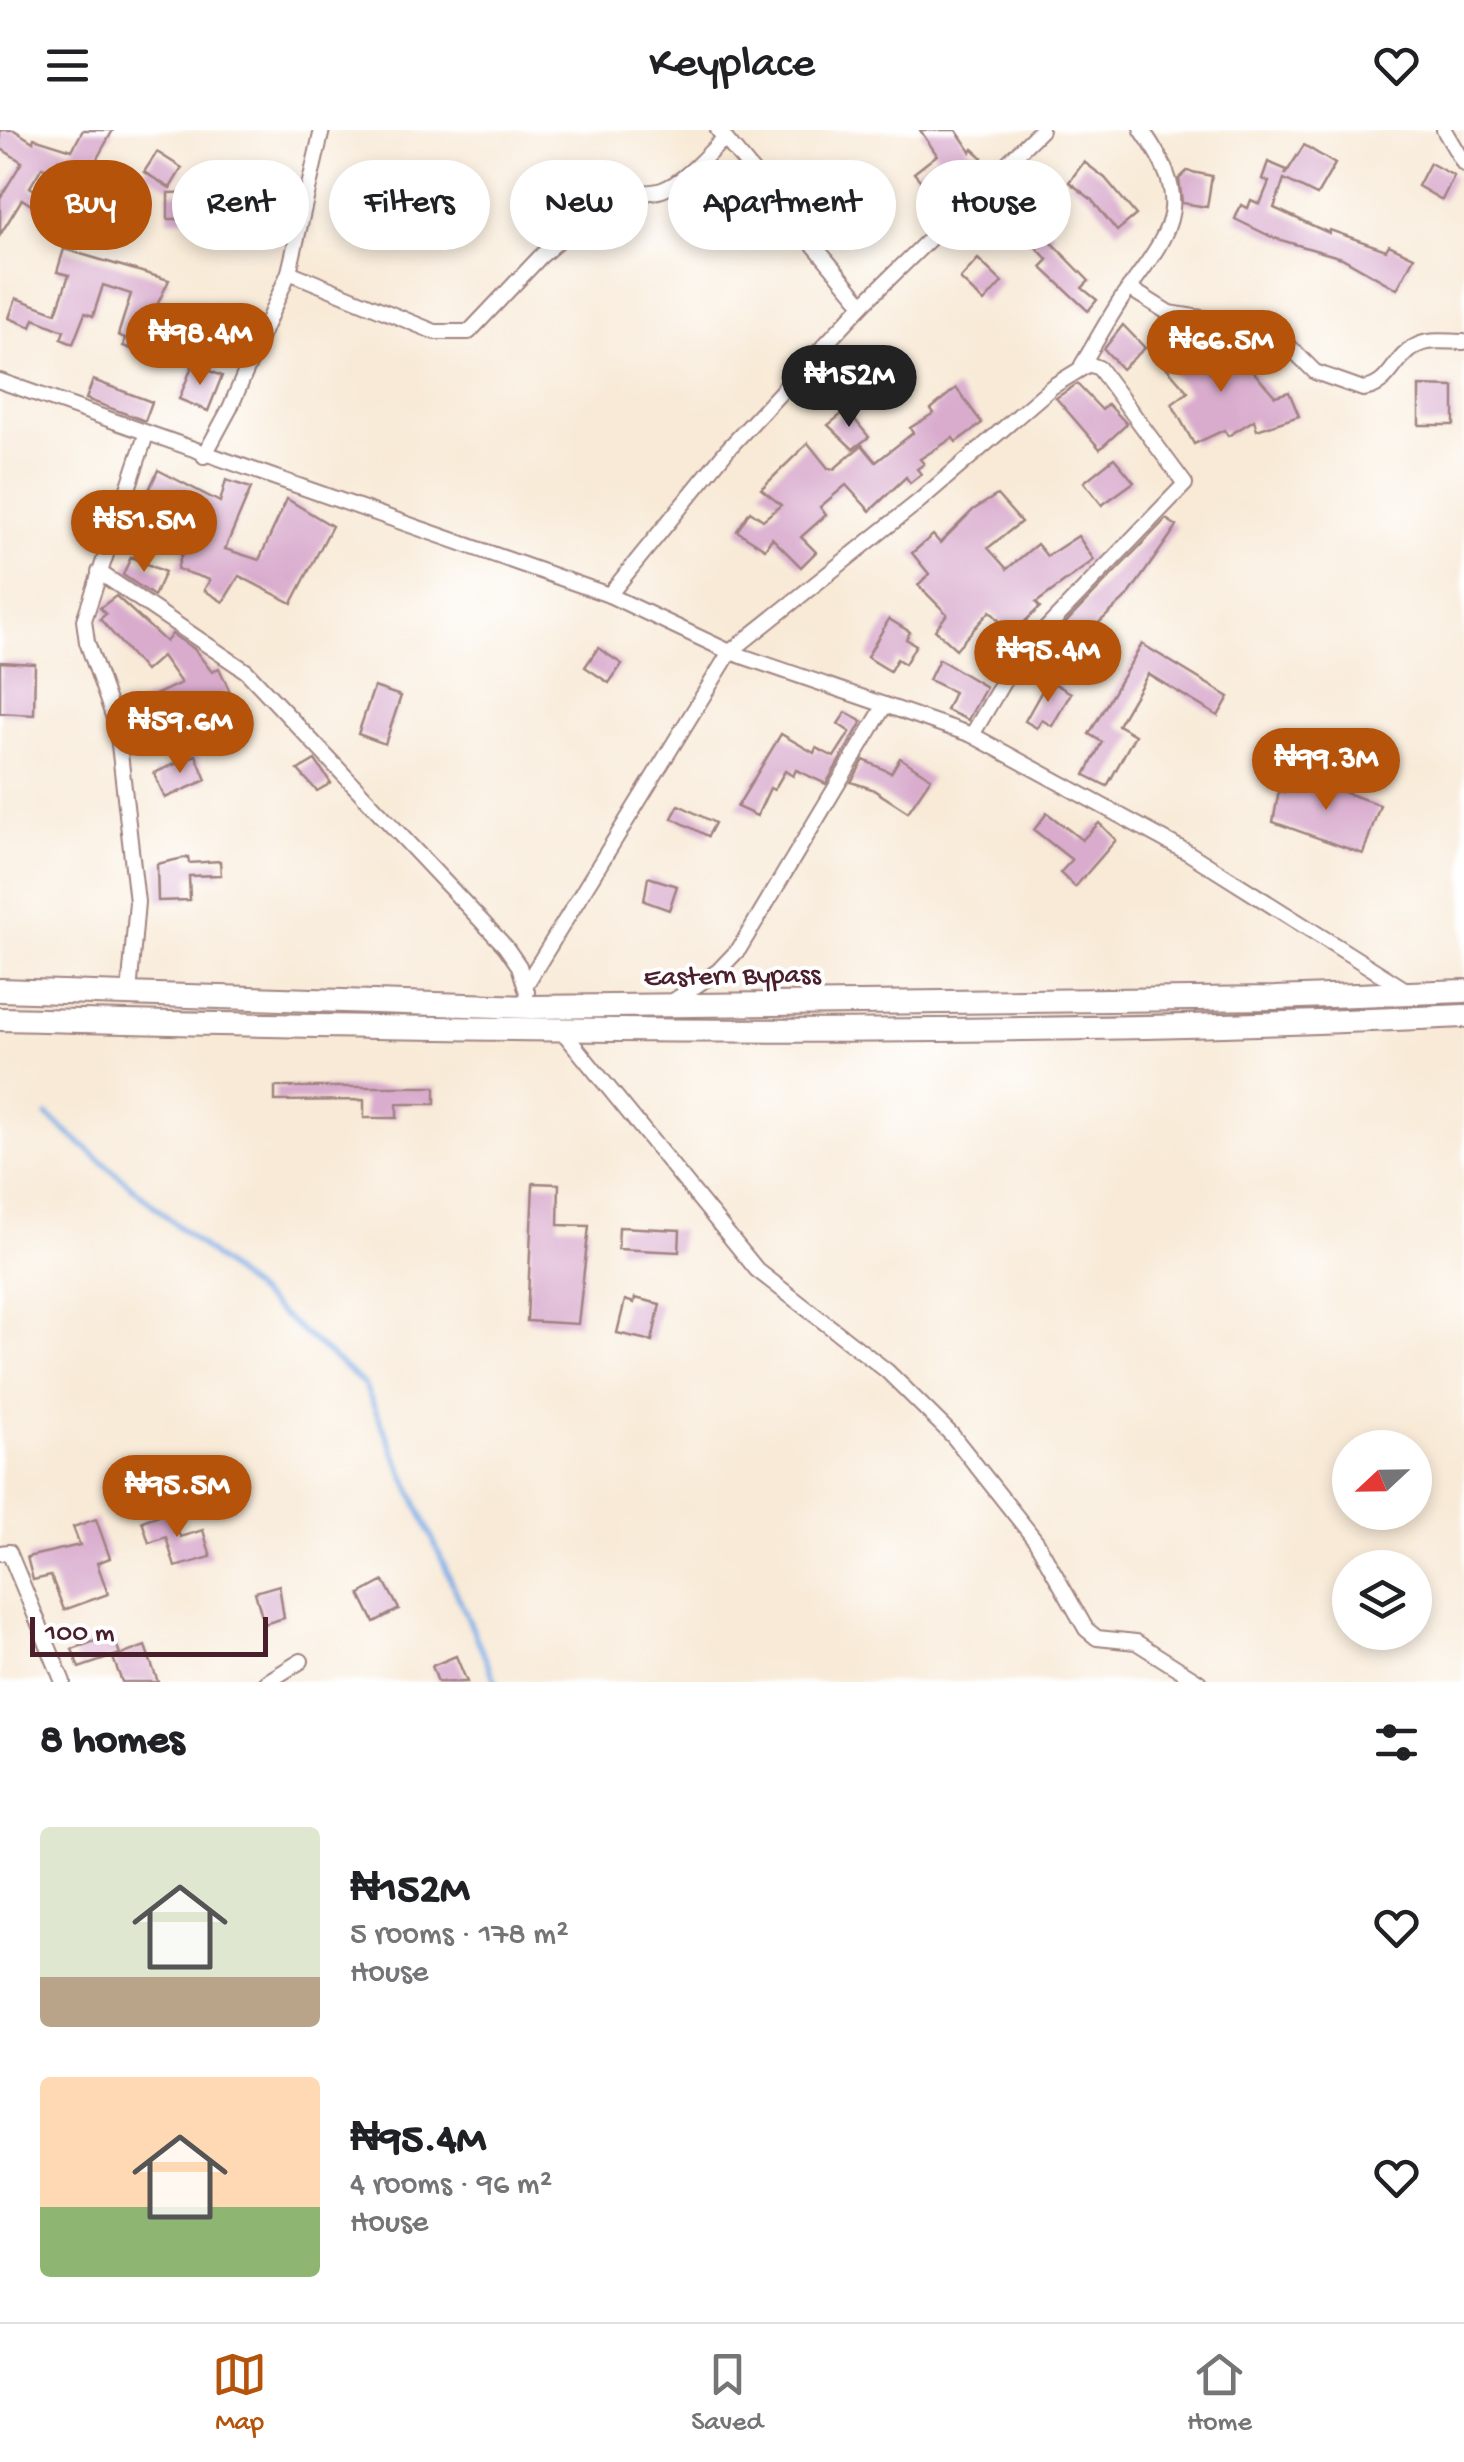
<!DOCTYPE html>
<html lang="en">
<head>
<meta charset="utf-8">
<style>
	:root { --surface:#fff; --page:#f2f2f2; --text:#202124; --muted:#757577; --line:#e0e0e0; --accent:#b45309 }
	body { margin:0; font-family:"Gochi Hand",sans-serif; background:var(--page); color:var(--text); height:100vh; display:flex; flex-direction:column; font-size:38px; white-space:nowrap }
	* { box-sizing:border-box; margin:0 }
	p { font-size:32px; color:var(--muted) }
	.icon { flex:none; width:55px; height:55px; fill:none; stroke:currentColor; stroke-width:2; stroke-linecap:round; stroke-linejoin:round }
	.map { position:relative; height:1552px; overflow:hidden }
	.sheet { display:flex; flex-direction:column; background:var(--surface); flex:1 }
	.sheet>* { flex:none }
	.banner { position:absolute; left:30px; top:30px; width:1405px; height:90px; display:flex; gap:20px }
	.needle { width:65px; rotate:248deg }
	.fabs { position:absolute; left:1332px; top:1300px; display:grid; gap:20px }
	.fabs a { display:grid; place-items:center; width:100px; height:100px; border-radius:50%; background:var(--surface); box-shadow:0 5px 15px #0003; font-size:50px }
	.scale { position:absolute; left:30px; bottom:25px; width:238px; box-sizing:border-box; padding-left:10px; border:5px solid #4a1f2b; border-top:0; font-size:28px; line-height:35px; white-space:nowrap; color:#4a1f2b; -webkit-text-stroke:8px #fff; paint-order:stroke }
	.price { position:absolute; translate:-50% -85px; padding:0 22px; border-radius:35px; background:var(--accent); color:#fff; font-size:32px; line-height:65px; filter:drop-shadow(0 2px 5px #0008) }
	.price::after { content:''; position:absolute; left:50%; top:60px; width:30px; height:22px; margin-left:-15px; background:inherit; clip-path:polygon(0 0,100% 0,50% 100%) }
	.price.on { background:#222; color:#fff }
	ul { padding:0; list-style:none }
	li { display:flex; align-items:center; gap:30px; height:250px; padding:0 40px }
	li span { display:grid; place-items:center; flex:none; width:280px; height:200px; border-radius:10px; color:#555 }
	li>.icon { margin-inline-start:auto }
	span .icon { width:120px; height:120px; fill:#fffc; stroke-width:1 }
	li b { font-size:42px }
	h2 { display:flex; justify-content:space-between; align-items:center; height:120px; padding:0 40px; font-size:42px }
	.pill { padding:0 35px; border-radius:45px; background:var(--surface); box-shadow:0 5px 15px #0003; font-size:35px; line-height:90px }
	.pill.on { background:var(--accent); color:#fff }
	header { display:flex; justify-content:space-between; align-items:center; height:130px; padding:0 40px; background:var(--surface); font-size:45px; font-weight:600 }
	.tabs { display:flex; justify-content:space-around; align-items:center; height:140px; border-top:2px solid var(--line); background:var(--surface); font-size:28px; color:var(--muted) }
	.tabs a { display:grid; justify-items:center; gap:5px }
	.tabs .on { color:var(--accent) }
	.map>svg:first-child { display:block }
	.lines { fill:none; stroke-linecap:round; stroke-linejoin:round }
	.stream { stroke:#79abe5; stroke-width:5 }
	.building { fill:#d9acce }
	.minor-casing { stroke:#a18481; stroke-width:18 }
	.trunk-casing { stroke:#a18481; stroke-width:26 }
	.minor { stroke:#fff; stroke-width:14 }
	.trunk { stroke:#fff; stroke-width:22 }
	.labels { text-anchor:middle; stroke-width:8; stroke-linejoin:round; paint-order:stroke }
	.street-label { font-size:28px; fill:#4a1f2b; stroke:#fff }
</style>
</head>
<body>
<header><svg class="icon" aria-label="menu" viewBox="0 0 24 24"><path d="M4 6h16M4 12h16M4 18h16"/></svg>Keyplace<svg class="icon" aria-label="heart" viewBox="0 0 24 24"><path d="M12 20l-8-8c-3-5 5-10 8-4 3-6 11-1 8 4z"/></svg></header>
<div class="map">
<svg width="1464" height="1552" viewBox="0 0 1464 1552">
	<rect width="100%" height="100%" fill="#fff"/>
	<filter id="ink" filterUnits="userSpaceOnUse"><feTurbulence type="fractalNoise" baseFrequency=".01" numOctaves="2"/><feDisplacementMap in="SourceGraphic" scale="20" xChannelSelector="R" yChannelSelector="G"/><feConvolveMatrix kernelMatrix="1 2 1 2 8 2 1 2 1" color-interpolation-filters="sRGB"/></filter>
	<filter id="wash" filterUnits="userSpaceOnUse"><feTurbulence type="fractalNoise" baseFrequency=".0048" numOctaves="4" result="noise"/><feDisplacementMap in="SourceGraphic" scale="40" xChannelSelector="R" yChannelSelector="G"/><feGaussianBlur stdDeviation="2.25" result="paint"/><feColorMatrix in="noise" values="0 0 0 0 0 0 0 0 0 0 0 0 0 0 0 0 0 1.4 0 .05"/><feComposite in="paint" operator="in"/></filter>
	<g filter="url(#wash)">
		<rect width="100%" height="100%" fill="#f8ead7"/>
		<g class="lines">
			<path class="stream" d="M47 985 364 1254 496 1552"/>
		</g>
		<g id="blocks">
			<g class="building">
				<path d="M0 0H14L33 12 34 8 72 20 83 0H113L94 34 105 39 99 50 58 30 54 41 42 37 30 57 51 71 43 83 22 69 0 105V68L22 32 0 18Z"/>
				<path d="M920 0H956L971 22 973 19 982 27 963 49 957 44 932 64 914 43 937 25Z"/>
				<path d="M1304 15 1335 34 1317 65 1284 49 1274 78 1329 103 1330 100 1386 120 1389 115 1414 127 1397 159 1342 128 1274 108 1235 89 1241 75 1248 78 1251 70 1260 74 1269 52 1262 49 1268 32 1287 40 1285 45Z"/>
				<path d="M157 22 182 38 170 58 144 42Z"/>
				<path d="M1084 32 1105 48 1136 85 1117 101 1091 69 1069 52Z"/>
				<path d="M1430 33 1454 46 1442 70 1418 56Z"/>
				<path d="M1187 41 1212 46 1207 77 1182 73 1179 49Z"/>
				<path d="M200 62 201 89H168V63Z"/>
				<path d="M1029 74 1054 104 1048 109 1089 151 1082 158 1097 170 1088 181 1041 137 1048 130 1012 92Z"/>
				<path d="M64 119 169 150 151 188 187 200 179 220 154 209 151 216 137 211 134 220 123 216 125 208 118 205 131 164 103 155 93 186 85 183 73 214 61 209 64 201 34 189 31 197 9 188 16 168 56 183 69 145 57 142Z"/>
				<path d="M978 129 1002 152 984 172 960 149Z"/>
				<path d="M1123 195 1145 218 1122 239 1104 219Z"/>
				<path d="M1175 202 1217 250 1241 228 1275 266 1289 262 1299 286 1257 300 1254 290 1228 306 1224 300 1194 314 1172 274 1188 262 1153 222Z"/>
				<path d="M193 234 222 246 208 281 179 269Z"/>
				<path d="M93 250 152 272 145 291 86 269Z"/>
				<path d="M1077 254 1102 280 1108 274 1127 294 1100 319 1056 268Z"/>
				<path d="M1419 256 1454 257V295H1419Z"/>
				<path d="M956 258 982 293 956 312 953 308 920 329 924 334 917 339 921 344 910 353 906 347 870 381 846 355 820 377 826 385 801 407 816 422 801 437 772 408 765 419 737 401 750 381 763 390 781 375 761 359 808 313 828 338 834 339 862 315 876 332 913 303 910 298 934 283 931 279Z"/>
				<path d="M847 280 869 307 853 319 828 295Z"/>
				<path d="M1114 328 1134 352 1102 375 1084 352Z"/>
				<path d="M158 340 220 372 226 350 251 358 225 419 259 430 287 369 332 396 292 473 239 446 223 472 204 460 210 450 177 439 185 414 155 399 160 390 140 380Z"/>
				<path d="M997 365 1021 392 988 418 1007 439 1037 414 1047 426 1078 406 1094 430 1036 473 1040 477 1012 504 990 481 956 519 935 500 947 484 918 455 929 444 912 423 933 405 940 413 973 380Z"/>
				<path d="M1166 389 1177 396 1128 466 1093 498 1103 509 1084 528 1058 501Z"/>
				<path d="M131 427 165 442 154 466 123 445Z"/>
				<path d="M116 466 166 512 172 504 194 519 212 542 219 538 230 562 148 602 137 578 140 572 181 553 162 526 145 541 100 489 106 484 100 478Z"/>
				<path d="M889 489 910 502 906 509 916 515 905 534 897 529 890 541 867 527Z"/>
				<path d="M1142 514 1229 567 1218 586 1148 544 1118 595 1135 605 1107 656 1085 645 1102 612 1089 604Z"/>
				<path d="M598 518 622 534 609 553 585 537Z"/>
				<path d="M939 529 986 557 968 590 946 580 954 562 929 550Z"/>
				<path d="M0 532 35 534 34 585 0 583Z"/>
				<path d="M1048 550 1071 563 1052 596 1042 590 1037 598 1025 591Z"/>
				<path d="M374 557 401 566 385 614 358 604Z"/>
				<path d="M846 582 862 592 826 654 796 640 793 646 785 641 774 660 770 658 757 686 737 677 781 604 814 623 816 618 834 627 850 602 838 594Z"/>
				<path d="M196 625 206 650 165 668 154 643Z"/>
				<path d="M900 628 931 648 908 682 872 659 851 652 864 630 891 643Z"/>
				<path d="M315 630 331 653 317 661 298 640Z"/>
				<path d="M1291 643 1380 675 1363 724 1273 692 1279 660 1284 662Z"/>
				<path d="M679 675 715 693 708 706 672 688Z"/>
				<path d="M1047 683 1082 710 1099 693 1116 710 1075 757 1060 743 1072 730 1034 700Z"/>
				<path d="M188 727 189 733 220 731 221 745 189 746 190 770 158 771 157 734Z"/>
				<path d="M648 747 677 756 669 780 644 771Z"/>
				<path d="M275 957H435V974H397V988H364V970L275 971Z"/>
				<path d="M533 1053 559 1054 558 1095 589 1096 578 1194 527 1191Z"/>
				<path d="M619 1097 680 1100 679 1122 618 1119Z"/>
				<path d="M635 1168 660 1174 652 1211 617 1203 625 1170 634 1173Z"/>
				<path d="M171 1381 180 1407 203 1400 211 1427 175 1437 166 1407 149 1413 142 1391Z"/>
				<path d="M96 1389 110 1428 97 1433 108 1464 64 1480 51 1446 33 1450 27 1427 80 1415 73 1397Z"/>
				<path d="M384 1451 399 1479 374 1492 360 1464Z"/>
				<path d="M279 1455 284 1488 264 1494 255 1462Z"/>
				<path d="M113 1505 120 1524 79 1538 72 1519Z"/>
				<path d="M145 1516 158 1552H122L113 1528Z"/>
				<path d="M456 1526 467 1552H438L432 1536Z"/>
			</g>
		</g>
	</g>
	<g filter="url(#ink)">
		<use href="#blocks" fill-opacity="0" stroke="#a18481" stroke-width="2.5"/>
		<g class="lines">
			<defs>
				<g id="minor">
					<path d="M718 0 863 174"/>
					<path d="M1444 0 1464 34"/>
					<path d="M289 142 435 202H469L540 127 607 68C626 59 644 66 662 60 685 52 707 24 725 8"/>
					<path d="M1129 158 1169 183 1272 199 1315 242 1363 259C1390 256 1393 229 1414 217 1429 208 1447 212 1464 212"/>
					<path d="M1082 235C1098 209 1112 181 1130 157 1176 95 1191 70 1142 0"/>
					<path d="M0 251 609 465 730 522 972 605 1187 722 1406 860"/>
					<path d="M204 326 230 278 289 142 322 0"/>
					<path d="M99 442 246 541 505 816 519 836 527 862"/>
					<path d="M609 465 727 320 863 174 1041 0"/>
					<path d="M525 856 730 522 918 372 1053 256 1089 234 1099 238 1185 354 1016 530 972 605"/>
					<path d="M129 864 137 772 117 597 87 512 84 490 146 305"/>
					<path d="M670 873 718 841 739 819 885 575"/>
					<path d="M564 903 757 1140 887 1241 952 1305 1036 1411 1086 1499 1097 1508 1136 1512 1199 1552"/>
					<path d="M0 1423 9 1422 63 1552"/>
					<path d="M267 1552 301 1531"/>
				</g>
				<g id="trunk">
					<path d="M0 860 531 877 1275 868 1464 861"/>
					<path d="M0 889C488 901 976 909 1464 886"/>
				</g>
			</defs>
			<use href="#minor" class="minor-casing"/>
			<use href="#trunk" class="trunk-casing"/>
			<use href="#minor" class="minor"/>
			<use href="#trunk" class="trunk"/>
		</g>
	</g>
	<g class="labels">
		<g class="street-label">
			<text transform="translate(732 843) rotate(-1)" y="10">Eastern Bypass</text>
		</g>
	</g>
</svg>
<div class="fabs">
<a><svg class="needle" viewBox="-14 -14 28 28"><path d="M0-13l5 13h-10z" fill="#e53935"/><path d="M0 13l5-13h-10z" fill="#757577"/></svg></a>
<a><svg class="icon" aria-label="layers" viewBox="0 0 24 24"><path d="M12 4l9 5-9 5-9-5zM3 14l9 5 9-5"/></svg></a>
</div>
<div class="scale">100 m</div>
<b class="price" style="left:200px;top:258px">₦98.4M</b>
<b class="price" style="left:1221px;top:265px">₦66.5M</b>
<b class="price on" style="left:849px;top:300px">₦152M</b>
<b class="price" style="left:144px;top:445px">₦51.5M</b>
<b class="price" style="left:1048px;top:575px">₦95.4M</b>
<b class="price" style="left:180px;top:646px">₦59.6M</b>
<b class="price" style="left:1326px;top:683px">₦99.3M</b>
<b class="price" style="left:177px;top:1410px">₦95.5M</b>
<div class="banner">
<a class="pill on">Buy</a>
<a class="pill">Rent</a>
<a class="pill">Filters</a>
<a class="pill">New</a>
<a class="pill">Apartment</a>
<a class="pill">House</a>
</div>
</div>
<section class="sheet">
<h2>8 homes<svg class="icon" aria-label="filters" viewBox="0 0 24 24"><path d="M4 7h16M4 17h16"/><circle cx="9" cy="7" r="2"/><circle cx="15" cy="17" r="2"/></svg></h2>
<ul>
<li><span style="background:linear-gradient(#dfe7d0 75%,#b9a48a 0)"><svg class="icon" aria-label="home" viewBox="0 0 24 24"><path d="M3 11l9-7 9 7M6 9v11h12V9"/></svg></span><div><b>₦152M</b><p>5 rooms · 178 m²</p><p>House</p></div><svg class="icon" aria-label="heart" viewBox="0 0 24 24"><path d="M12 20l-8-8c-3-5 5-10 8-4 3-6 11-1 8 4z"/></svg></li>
<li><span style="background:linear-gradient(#ffd9b3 65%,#8fb573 0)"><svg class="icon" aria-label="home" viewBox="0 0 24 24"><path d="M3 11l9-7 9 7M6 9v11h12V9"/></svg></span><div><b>₦95.4M</b><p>4 rooms · 96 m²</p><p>House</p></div><svg class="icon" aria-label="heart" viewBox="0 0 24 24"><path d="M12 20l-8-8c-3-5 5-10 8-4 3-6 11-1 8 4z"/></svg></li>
</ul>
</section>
<nav class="tabs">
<a class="on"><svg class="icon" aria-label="map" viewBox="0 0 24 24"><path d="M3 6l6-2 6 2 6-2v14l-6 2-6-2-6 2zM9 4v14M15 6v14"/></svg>Map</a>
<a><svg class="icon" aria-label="saved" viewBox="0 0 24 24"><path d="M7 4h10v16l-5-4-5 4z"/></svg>Saved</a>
<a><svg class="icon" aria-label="home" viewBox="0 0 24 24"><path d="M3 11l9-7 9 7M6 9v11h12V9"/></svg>Home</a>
</nav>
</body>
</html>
